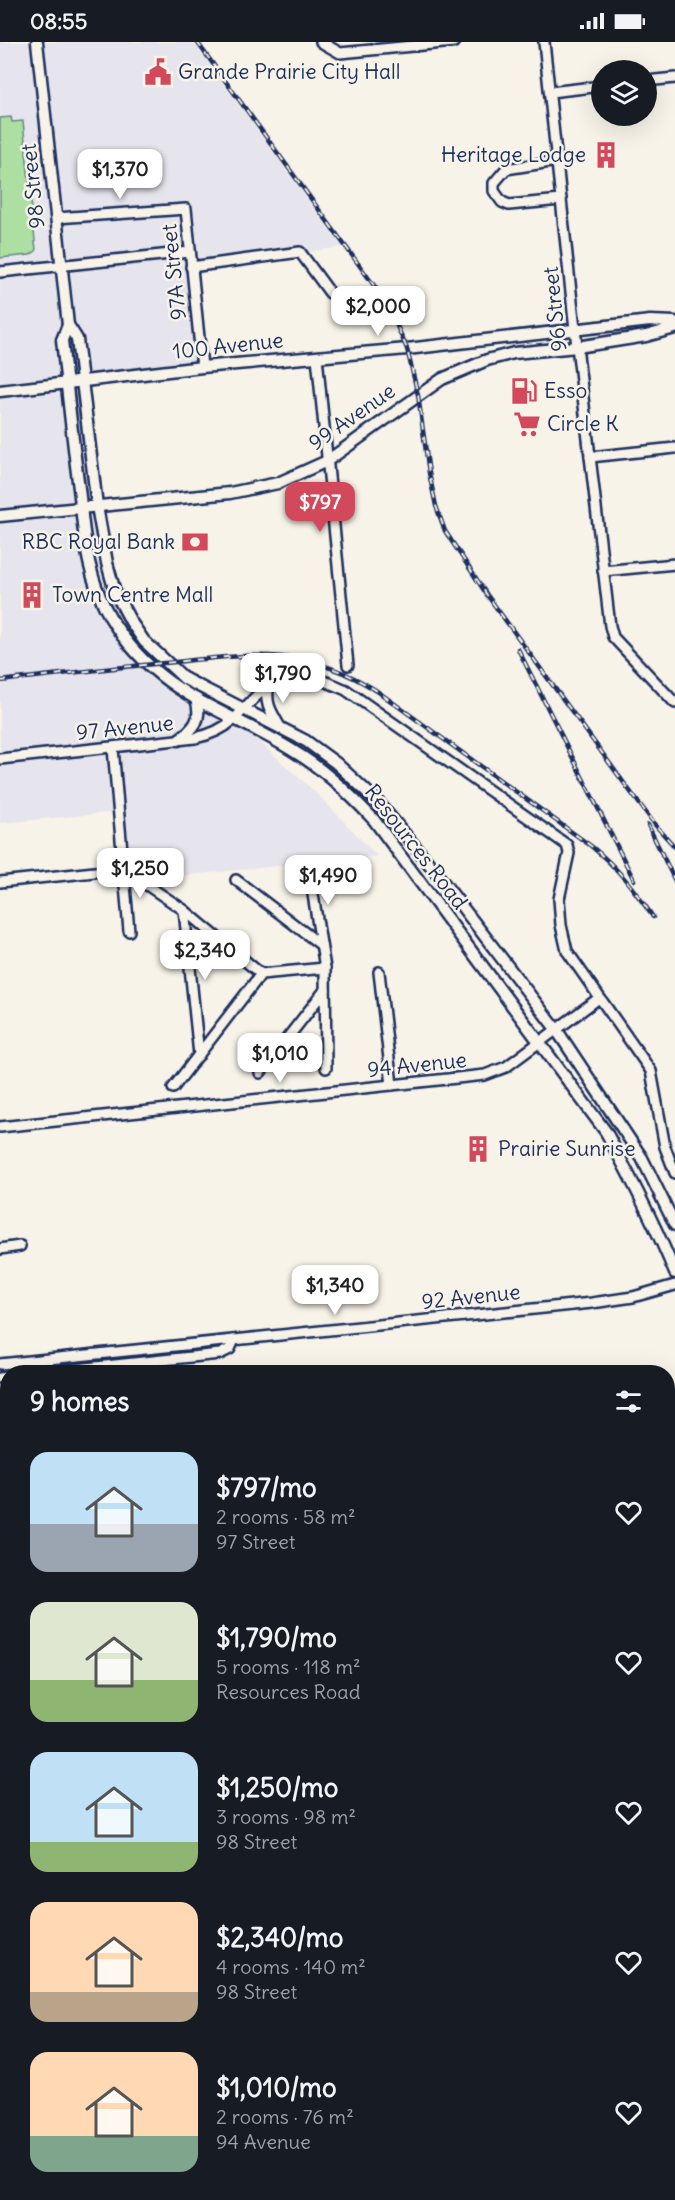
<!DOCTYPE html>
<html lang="en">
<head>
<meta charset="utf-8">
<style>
	:root { --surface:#171b24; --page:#20242c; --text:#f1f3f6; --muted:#9ea1a6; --accent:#d1495b }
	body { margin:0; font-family:Delius,sans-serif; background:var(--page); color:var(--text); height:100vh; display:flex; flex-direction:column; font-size:22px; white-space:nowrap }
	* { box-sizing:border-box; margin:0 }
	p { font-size:20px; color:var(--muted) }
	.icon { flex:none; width:33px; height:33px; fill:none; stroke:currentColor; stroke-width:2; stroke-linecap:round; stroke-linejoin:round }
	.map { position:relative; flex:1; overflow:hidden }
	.sheet { position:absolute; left:0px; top:1323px; width:675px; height:836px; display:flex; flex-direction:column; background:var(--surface); border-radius:24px 24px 0 0; box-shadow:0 6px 24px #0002 }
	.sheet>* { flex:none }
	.tools { position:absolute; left:591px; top:18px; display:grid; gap:12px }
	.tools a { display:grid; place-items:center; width:66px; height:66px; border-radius:50%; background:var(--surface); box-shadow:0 6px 24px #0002; font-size:30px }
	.price { position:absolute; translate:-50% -51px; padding:0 14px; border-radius:12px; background:#fff; color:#222; font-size:20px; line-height:39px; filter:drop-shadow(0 2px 3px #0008) }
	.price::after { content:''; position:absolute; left:50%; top:36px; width:18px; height:14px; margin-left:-9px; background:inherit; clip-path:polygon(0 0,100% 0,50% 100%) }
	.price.on { background:var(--accent); color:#fff }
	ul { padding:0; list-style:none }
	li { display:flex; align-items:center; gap:18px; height:150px; padding:0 30px }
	li span { display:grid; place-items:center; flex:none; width:168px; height:120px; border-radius:18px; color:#555 }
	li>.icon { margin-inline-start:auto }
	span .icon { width:72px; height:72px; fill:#fffc; stroke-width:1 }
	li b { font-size:26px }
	h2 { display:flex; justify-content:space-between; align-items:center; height:72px; padding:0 30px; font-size:26px }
	.status { display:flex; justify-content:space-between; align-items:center; height:42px; padding:0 30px; background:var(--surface); direction:ltr }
	.status svg { height:16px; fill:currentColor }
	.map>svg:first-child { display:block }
	.built { fill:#e6e4ec }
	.green { fill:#acdfa1; stroke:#648780; stroke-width:1.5 }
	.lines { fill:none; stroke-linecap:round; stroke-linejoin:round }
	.minor-casing { stroke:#1b2f5e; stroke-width:14 }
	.major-casing { stroke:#1b2f5e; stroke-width:15 }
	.minor { stroke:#f7f3e8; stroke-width:9 }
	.major { stroke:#f7f3e8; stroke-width:10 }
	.rail-casing { stroke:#1b2f5e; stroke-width:4.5 }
	.rail { stroke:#f7f3e8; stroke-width:2; stroke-dasharray:7; stroke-linecap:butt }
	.labels { text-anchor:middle; stroke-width:5; stroke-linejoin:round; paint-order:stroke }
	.poi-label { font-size:21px; fill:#1b2f5e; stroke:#f7f3e8; text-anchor:start }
	.street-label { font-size:21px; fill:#1b2f5e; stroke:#f7f3e8 }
</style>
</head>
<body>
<div class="status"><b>08:55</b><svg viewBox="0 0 49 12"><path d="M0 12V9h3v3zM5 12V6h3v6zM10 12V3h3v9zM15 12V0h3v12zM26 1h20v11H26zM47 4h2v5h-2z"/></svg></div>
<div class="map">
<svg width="675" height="2158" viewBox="0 0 675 2158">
	<rect width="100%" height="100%" fill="#f7f3e8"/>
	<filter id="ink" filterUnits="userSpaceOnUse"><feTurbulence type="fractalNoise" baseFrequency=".0167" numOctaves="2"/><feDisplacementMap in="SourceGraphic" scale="12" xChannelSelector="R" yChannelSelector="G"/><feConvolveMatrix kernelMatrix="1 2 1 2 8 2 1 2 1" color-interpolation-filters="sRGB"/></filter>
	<g filter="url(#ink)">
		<path class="built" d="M0 0H193L342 205 191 225 202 325 82 340 97 464 122 565 167 621 148 622 234 677 318 753 377 814 140 838 131 821 118 770 0 781Z"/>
		<path class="green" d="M11 75 12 80 23 79 36 209 30 213 0 216V76Z"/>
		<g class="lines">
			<defs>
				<g id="minor">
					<path d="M321 0 340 11 454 0"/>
					<path d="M544 0 575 287 610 584 613 595 675 661"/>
					<path d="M646 39 675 36"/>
					<path d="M550 50 602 44"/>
					<path d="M557 119 506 127 494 141V149L502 160 509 163 561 158"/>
					<path d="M56 176 186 167 202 325"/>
					<path d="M191 225 300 210 330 251"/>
					<path d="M0 230 190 210"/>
					<path d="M317 315 348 623"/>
					<path d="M590 415 675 406"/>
					<path d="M603 529 675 522"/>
					<path d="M113 706 129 889"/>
					<path d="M0 717 195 696C210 693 222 688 233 678 254 659 270 630 302 633 317 635 332 642 346 648L567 803 569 811 559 857 561 883 567 909 651 1029 665 1105 675 1131"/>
					<path d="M123 827 184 868 261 932"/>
					<path d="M309 828 325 926 326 1026"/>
					<path d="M236 838 321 903"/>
					<path d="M0 840 123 827"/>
					<path d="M184 868 199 1013"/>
					<path d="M379 930 392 1043"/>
					<path d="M260 1031 325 948"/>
					<path d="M173 1046 261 932 325 926"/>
					<path d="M0 1085 485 1033 506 1025 599 956"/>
					<path d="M0 1207 20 1204"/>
					<path d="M0 1322 592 1261 633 1255 675 1243"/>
					<path d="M48 1330 220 1312 230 1307 234 1298"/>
					<path d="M0 1336 8 1335"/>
					<path d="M0 1531 8 1534"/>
					<path d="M0 1652 8 1655"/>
					<path d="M0 1695 8 1698"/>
					<path d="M668 1783H675"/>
					<path d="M8 1812 0 1813 8 1881"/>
					<path d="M668 1824 675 1894"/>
					<path d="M0 1926 8 1925"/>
					<path d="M197 2151 203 2158"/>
					<path d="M585 2151V2158"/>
					<path d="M166 2158 174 2151"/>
				</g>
				<g id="major">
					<path d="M37 0 68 283 77 297 97 464 107 521 115 550 131 580 144 599 185 637 306 699 336 721 378 760 423 814 556 987 642 1116 675 1183"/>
					<path d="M68 283 62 298C67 345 72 392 78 439 82 467 83 497 90 524 104 584 145 629 198 658 230 676 264 690 295 710 325 728 350 752 374 778L606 1090C631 1136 655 1182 675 1231"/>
					<path d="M0 349 202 325 407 307 650 279 675 280"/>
					<path d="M0 474 230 451 278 441 327 419 442 337 487 318 514 311 577 305 646 294 675 286"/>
					<path d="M269 642C264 659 270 669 279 684"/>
					<path d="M178 698C194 687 203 677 196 657"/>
				</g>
			</defs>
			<use href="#minor" class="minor-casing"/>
			<use href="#major" class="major-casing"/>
			<use href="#minor" class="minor"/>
			<use href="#major" class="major"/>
			<defs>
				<g id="rail">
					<path d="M197 0 378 249 394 277 407 307 418 353 429 431 436 464 445 489 487 553 624 741 656 784 675 805"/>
					<path d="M518 607 634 838"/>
					<path d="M0 639C55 633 109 626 164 621 246 613 303 602 377 649L591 804C619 827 633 846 653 875"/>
					<path d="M648 783 675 839"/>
				</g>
			</defs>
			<use href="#rail" class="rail-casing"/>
			<use href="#rail" class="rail"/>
		</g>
	</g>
	<defs>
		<symbol id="civic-bare" viewBox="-9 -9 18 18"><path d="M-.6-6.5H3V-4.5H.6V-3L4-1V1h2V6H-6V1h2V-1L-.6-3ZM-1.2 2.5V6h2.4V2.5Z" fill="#d1495b" stroke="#f7f3e8" stroke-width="2.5" paint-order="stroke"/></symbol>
		<symbol id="building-bare" viewBox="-9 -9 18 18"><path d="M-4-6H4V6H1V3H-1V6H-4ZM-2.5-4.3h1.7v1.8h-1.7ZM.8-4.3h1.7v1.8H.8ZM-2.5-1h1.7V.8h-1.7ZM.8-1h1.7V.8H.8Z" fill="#d1495b" stroke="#f7f3e8" stroke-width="2.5" paint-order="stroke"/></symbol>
		<symbol id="fuel-bare" viewBox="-9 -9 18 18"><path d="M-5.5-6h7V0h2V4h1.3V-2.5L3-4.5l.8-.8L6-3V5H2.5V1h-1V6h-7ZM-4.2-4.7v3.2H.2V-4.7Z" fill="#d1495b" stroke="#f7f3e8" stroke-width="2.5" paint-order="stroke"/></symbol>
		<symbol id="supermarket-bare" viewBox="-9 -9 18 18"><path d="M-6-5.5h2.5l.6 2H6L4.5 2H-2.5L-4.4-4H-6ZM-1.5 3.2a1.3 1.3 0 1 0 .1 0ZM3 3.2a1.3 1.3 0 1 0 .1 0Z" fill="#d1495b" stroke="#f7f3e8" stroke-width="2.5" paint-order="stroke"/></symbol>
		<symbol id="bank-bare" viewBox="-9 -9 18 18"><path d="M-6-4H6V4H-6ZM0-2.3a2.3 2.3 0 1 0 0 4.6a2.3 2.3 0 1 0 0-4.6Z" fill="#d1495b" stroke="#f7f3e8" stroke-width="2.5" paint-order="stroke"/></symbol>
	</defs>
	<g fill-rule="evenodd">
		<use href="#civic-bare" x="139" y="11" width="38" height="38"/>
		<use href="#building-bare" x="587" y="94" width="38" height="38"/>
		<use href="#fuel-bare" x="505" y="330" width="38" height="38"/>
		<use href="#supermarket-bare" x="508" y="363" width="38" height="38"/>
		<use href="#bank-bare" x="176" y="481" width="38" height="38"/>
		<use href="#building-bare" x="13" y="534" width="38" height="38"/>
		<use href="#building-bare" x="459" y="1088" width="38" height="38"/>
	</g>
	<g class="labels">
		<g class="poi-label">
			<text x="178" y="37">Grande Prairie City Hall</text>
			<text x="586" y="120" text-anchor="end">Heritage Lodge</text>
			<text x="544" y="356">Esso</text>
			<text x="547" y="389">Circle K</text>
			<text x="175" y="507" text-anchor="end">RBC Royal Bank</text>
			<text x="52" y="560">Town Centre Mall</text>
			<text x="498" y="1114">Prairie Sunrise</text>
		</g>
		<g class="street-label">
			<text transform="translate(33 144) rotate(-96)" y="7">98 Street</text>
			<text transform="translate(174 230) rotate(-96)" y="7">97A Street</text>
			<text transform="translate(555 267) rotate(-96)" y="7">96 Street</text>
			<text transform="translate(228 304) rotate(-6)" y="7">100 Avenue</text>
			<text transform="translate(352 375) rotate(-35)" y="7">99 Avenue</text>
			<text transform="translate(125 686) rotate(-6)" y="7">97 Avenue</text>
			<text transform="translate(416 805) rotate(52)" y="7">Resources Road</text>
			<text transform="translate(417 1023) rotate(-6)" y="7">94 Avenue</text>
			<text transform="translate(471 1255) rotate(-6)" y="7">92 Avenue</text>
		</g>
	</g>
</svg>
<div class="tools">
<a><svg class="icon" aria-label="layers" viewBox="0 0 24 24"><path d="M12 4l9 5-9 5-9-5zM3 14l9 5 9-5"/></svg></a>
</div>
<b class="price" style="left:120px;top:158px">$1,370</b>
<b class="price" style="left:378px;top:295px">$2,000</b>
<b class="price on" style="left:320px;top:491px">$797</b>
<b class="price" style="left:283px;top:662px">$1,790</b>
<b class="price" style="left:140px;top:857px">$1,250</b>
<b class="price" style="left:328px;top:864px">$1,490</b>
<b class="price" style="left:205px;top:939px">$2,340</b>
<b class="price" style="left:280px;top:1042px">$1,010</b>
<b class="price" style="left:335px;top:1274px">$1,340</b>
<section class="sheet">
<h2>9 homes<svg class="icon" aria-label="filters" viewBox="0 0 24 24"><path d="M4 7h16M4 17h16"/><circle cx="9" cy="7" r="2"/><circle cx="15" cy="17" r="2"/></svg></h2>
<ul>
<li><span style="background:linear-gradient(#bfe0f5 60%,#9aa5b1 0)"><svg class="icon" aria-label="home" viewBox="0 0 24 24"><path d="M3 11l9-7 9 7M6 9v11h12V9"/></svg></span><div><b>$797/mo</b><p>2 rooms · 58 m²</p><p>97 Street</p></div><svg class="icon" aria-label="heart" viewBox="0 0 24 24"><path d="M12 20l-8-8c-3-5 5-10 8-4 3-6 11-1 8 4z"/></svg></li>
<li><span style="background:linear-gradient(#dfe7d0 65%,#8fb573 0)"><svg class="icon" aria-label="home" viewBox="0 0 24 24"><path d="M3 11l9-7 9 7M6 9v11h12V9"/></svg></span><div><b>$1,790/mo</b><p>5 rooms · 118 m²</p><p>Resources Road</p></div><svg class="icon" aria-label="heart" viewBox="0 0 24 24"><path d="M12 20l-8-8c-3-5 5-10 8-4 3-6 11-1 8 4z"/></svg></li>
<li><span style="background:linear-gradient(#bfe0f5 75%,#8fb573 0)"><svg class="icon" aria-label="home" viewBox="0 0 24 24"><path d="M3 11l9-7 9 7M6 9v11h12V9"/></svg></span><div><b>$1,250/mo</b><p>3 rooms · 98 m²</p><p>98 Street</p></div><svg class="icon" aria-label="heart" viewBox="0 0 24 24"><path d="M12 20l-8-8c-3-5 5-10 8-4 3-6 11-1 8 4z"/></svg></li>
<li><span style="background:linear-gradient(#ffd9b3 75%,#b9a48a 0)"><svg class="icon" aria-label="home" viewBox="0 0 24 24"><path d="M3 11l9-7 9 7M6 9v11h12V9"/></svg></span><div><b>$2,340/mo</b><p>4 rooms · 140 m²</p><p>98 Street</p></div><svg class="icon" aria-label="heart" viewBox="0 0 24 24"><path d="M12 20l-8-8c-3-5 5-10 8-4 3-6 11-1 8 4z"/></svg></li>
<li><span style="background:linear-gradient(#ffd9b3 70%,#7fa58c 0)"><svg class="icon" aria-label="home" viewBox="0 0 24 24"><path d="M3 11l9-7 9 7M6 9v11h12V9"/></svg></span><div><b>$1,010/mo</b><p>2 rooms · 76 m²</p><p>94 Avenue</p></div><svg class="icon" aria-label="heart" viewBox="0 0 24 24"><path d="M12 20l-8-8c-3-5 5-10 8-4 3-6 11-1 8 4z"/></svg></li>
</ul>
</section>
</div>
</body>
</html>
